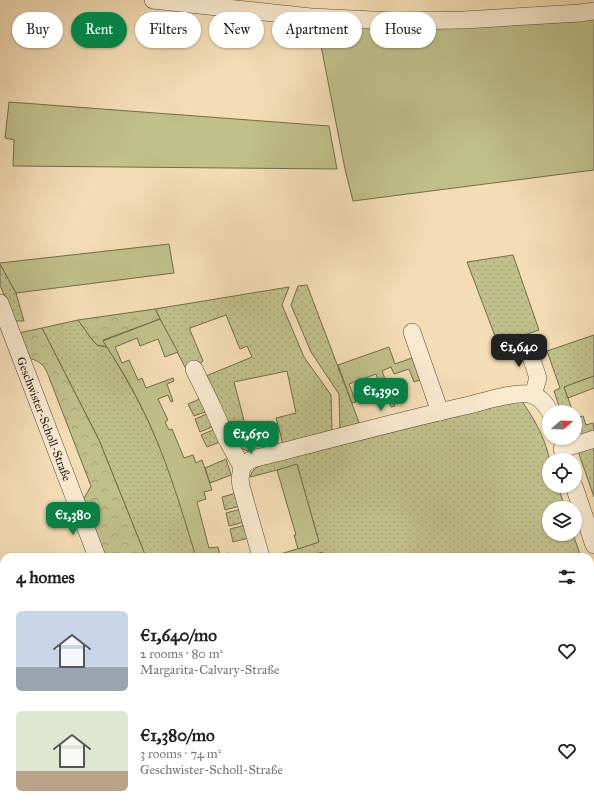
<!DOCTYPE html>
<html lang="en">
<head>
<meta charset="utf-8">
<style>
	:root { --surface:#fff; --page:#f6f6f6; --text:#202124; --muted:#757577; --accent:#0b8043 }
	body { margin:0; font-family:"IM FELL Great Primer",serif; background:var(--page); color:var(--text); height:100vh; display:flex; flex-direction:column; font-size:15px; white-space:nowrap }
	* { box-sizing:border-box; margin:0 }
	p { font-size:13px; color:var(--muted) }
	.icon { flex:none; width:22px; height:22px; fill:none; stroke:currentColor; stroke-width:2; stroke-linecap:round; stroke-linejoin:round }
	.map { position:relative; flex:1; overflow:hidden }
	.details { position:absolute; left:0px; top:553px; width:594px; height:256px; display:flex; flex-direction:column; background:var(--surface); border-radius:12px 12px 0 0; box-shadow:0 1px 3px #0004 }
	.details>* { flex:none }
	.hud { position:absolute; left:12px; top:12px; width:570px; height:36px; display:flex; gap:8px }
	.needle { width:26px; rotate:71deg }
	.buttons { position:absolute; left:542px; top:405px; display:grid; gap:8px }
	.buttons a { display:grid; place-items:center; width:40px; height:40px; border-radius:50%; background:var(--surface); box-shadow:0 1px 3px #0004; font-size:20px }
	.price { position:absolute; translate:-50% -34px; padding:0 9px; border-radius:8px; background:var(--accent); color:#fff; font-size:13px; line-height:26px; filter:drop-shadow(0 1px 2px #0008) }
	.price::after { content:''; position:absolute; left:50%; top:24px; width:12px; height:9px; margin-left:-6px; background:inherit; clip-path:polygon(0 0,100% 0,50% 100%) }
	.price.active { background:#222; color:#fff }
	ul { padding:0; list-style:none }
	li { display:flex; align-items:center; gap:12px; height:100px; padding:0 16px }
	li span { display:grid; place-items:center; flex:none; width:112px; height:80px; border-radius:6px; color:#555 }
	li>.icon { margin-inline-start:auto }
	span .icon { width:48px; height:48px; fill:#fffc; stroke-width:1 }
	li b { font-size:17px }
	h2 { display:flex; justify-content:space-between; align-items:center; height:48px; padding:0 16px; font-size:17px }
	.chip { padding:0 14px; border-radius:18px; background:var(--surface); box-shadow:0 1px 3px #0004; font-size:14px; line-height:36px }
	.chip.active { background:var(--accent); color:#fff }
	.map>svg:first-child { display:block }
	.grass { fill:url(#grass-dots); stroke:#716c4c }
	.forest { fill:url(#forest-crowns); stroke:#716c4c }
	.green { fill:#c0c08a; stroke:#716c4c }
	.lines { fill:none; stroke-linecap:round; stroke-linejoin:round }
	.street-casing { stroke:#564a38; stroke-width:18 }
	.street { stroke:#f8e9cf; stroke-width:17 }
	.labels { text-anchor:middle; stroke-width:3; stroke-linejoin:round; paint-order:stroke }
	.street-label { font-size:12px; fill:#22190f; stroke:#f8e9cf }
</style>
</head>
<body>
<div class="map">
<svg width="594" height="809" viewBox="0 0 594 809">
	<defs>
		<pattern id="grass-dots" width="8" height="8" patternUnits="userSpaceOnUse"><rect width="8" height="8" fill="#c0c08a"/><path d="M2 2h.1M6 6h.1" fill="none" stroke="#a5a476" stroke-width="1.8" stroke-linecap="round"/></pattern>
		<pattern id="forest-crowns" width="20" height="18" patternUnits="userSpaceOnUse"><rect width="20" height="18" fill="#c0c08a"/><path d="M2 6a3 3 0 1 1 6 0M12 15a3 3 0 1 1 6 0" fill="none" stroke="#a5a476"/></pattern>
	</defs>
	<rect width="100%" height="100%" fill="#f4ddb5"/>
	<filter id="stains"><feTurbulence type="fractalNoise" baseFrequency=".005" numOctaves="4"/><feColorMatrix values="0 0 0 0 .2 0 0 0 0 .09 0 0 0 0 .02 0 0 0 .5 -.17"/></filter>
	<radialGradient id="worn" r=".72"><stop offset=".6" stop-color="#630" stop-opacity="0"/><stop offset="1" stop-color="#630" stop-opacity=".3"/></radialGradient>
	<g class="grass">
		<path d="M513 255 539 330 498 344 467 262Z"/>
		<path d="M0 264 16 293 24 321H15L0 285Z"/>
		<path d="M307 285 360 425 340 430 339 394 311 352 291 305 298 286Z"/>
		<path d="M289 287 282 305 304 357 331 395 332 430 283 444 276 418 296 413 287 371 234 382 252 451H248L239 448 206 376 252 357 247 346 240 349 226 315 190 328V330L203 361 199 365 187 371 155 309Z"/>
		<path d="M78 320 91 338 97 345 107 347C135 391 158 437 175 487 183 510 189 534 196 557H146L99 440 42 328Z"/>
		<path d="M594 335V376L564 387 573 412H561L554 391 560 388 547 351Z"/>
		<path d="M202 398 208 411 194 416 188 404Z"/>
		<path d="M521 400C533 417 545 437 549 458 550 466 549 477 549 486H558L565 508H549V534H573L581 557H323L322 552 306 557H271L319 542 297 465 250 477C252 471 255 468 261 465Z"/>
		<path d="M209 413 214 426 200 432 195 419Z"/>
		<path d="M583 416 586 425 593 423 594 431 578 436 575 434V418Z"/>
		<path d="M215 429 220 442 207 447 201 435Z"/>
		<path d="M592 446 594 452V497L579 454V452Z"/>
		<path d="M226 459 231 475 210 483 205 468Z"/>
		<path d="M237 493 240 506 225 510 222 497Z"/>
		<path d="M241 509 244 522 229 526 226 513Z"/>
		<path d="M245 525 249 538 233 542 230 529Z"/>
		<path d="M590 582 594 592V697L590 698Z"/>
		<path d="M4 756V805H50L52 809H0V757Z"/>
		<path d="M100 805H151L153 809H102Z"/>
		<path d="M239 805H270L271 809H241Z"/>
		<path d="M403 805H508L509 809H404Z"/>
		<path d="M552 805H587L576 809H554Z"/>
	</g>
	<g class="forest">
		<path d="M155 309 160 319 103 340 107 347 97 345 91 338 78 320Z"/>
		<path d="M42 328 99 440 146 557H105L83 500 91 486 47 372C43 364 38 360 28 358L18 333Z"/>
		<path d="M50 805H100L102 809H52Z"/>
	</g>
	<g class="green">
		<path d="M594 19V170L353 201 345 169 317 25Z"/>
		<path d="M9 102 329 126 337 169 13 166 14 140 5 138Z"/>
		<path d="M169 244 174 273 16 293 0 264V263Z"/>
		<path d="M160 319 178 352 165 357 158 339 140 346 137 338 115 347 122 363 129 360 138 380 142 378 146 388 173 378 174 381 167 384 173 401 171 402 168 395 158 399 168 420 165 422 169 430 172 429 184 458 193 455 196 463 202 460 212 490 204 492 206 499 197 502 209 548 218 547 220 555 228 553 229 557H196C180 505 165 453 140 404 129 382 116 361 103 341Z"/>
		<path d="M389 347 395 364 412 358 420 380 414 382 409 369 394 374 391 367 382 371 395 406 391 407 386 393 383 394 376 374 349 384 356 402 352 403 338 365Z"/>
		<path d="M594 376V388L568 398 564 387Z"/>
		<path d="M297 464 319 542 298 549 294 535H296L277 470Z"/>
	</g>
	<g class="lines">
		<defs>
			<g id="street">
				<path d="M153 0 311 17 394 21 464 20 580 13 594 11"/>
				<path d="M0 303 97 557"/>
				<path d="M412 332 440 412"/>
				<path d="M528 348 538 378 533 395"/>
				<path d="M194 369 212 406 226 438 242 467 240 479 241 486 261 557"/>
				<path d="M562 449 594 439"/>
				<path d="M242 467C248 459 256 458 265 456 332 439 398 421 465 406 482 402 512 392 528 394 539 395 545 403 550 412"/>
				<path d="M574 486 594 545"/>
				<path d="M193 805 195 809"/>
				<path d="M341 805 342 809"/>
			</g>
		</defs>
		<use href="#street" class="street-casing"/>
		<use href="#street" class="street"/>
	</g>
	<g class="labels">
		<g class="street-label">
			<text transform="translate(44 419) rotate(69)" y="4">Geschwister-Scholl-Straße</text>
		</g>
	</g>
	<rect width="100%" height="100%" filter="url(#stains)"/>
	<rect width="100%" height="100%" fill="url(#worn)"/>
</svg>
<div class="buttons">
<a><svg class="needle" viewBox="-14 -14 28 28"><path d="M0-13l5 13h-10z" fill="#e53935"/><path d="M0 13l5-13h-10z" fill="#757577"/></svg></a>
<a><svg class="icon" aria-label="locate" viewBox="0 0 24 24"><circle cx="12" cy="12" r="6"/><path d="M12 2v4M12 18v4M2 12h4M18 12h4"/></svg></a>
<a><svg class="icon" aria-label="layers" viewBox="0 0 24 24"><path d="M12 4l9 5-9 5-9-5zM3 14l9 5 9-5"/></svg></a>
</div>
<b class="price active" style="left:519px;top:368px">€1,640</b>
<b class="price" style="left:381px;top:412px">€1,390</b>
<b class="price" style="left:251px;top:455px">€1,650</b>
<b class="price" style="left:73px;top:536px">€1,380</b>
<div class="hud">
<a class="chip">Buy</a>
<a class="chip active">Rent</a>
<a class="chip">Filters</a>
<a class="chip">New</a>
<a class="chip">Apartment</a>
<a class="chip">House</a>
</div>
<section class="details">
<h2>4 homes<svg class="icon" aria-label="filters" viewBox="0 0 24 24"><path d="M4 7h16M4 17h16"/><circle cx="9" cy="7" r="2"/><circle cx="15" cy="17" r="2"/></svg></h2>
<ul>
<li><span style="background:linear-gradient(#c9d6e8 70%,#9aa5b1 0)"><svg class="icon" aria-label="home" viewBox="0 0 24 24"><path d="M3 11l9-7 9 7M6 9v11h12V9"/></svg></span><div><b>€1,640/mo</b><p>2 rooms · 80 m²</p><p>Margarita-Calvary-Straße</p></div><svg class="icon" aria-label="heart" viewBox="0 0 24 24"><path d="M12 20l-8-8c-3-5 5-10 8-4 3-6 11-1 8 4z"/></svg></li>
<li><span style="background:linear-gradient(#dfe7d0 75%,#b9a48a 0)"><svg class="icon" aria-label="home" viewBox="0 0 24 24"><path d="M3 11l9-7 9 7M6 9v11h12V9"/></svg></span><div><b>€1,380/mo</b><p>3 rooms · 74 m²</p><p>Geschwister-Scholl-Straße</p></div><svg class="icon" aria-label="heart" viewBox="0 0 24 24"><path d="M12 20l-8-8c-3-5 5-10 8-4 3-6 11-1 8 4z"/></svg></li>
</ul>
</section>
</div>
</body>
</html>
